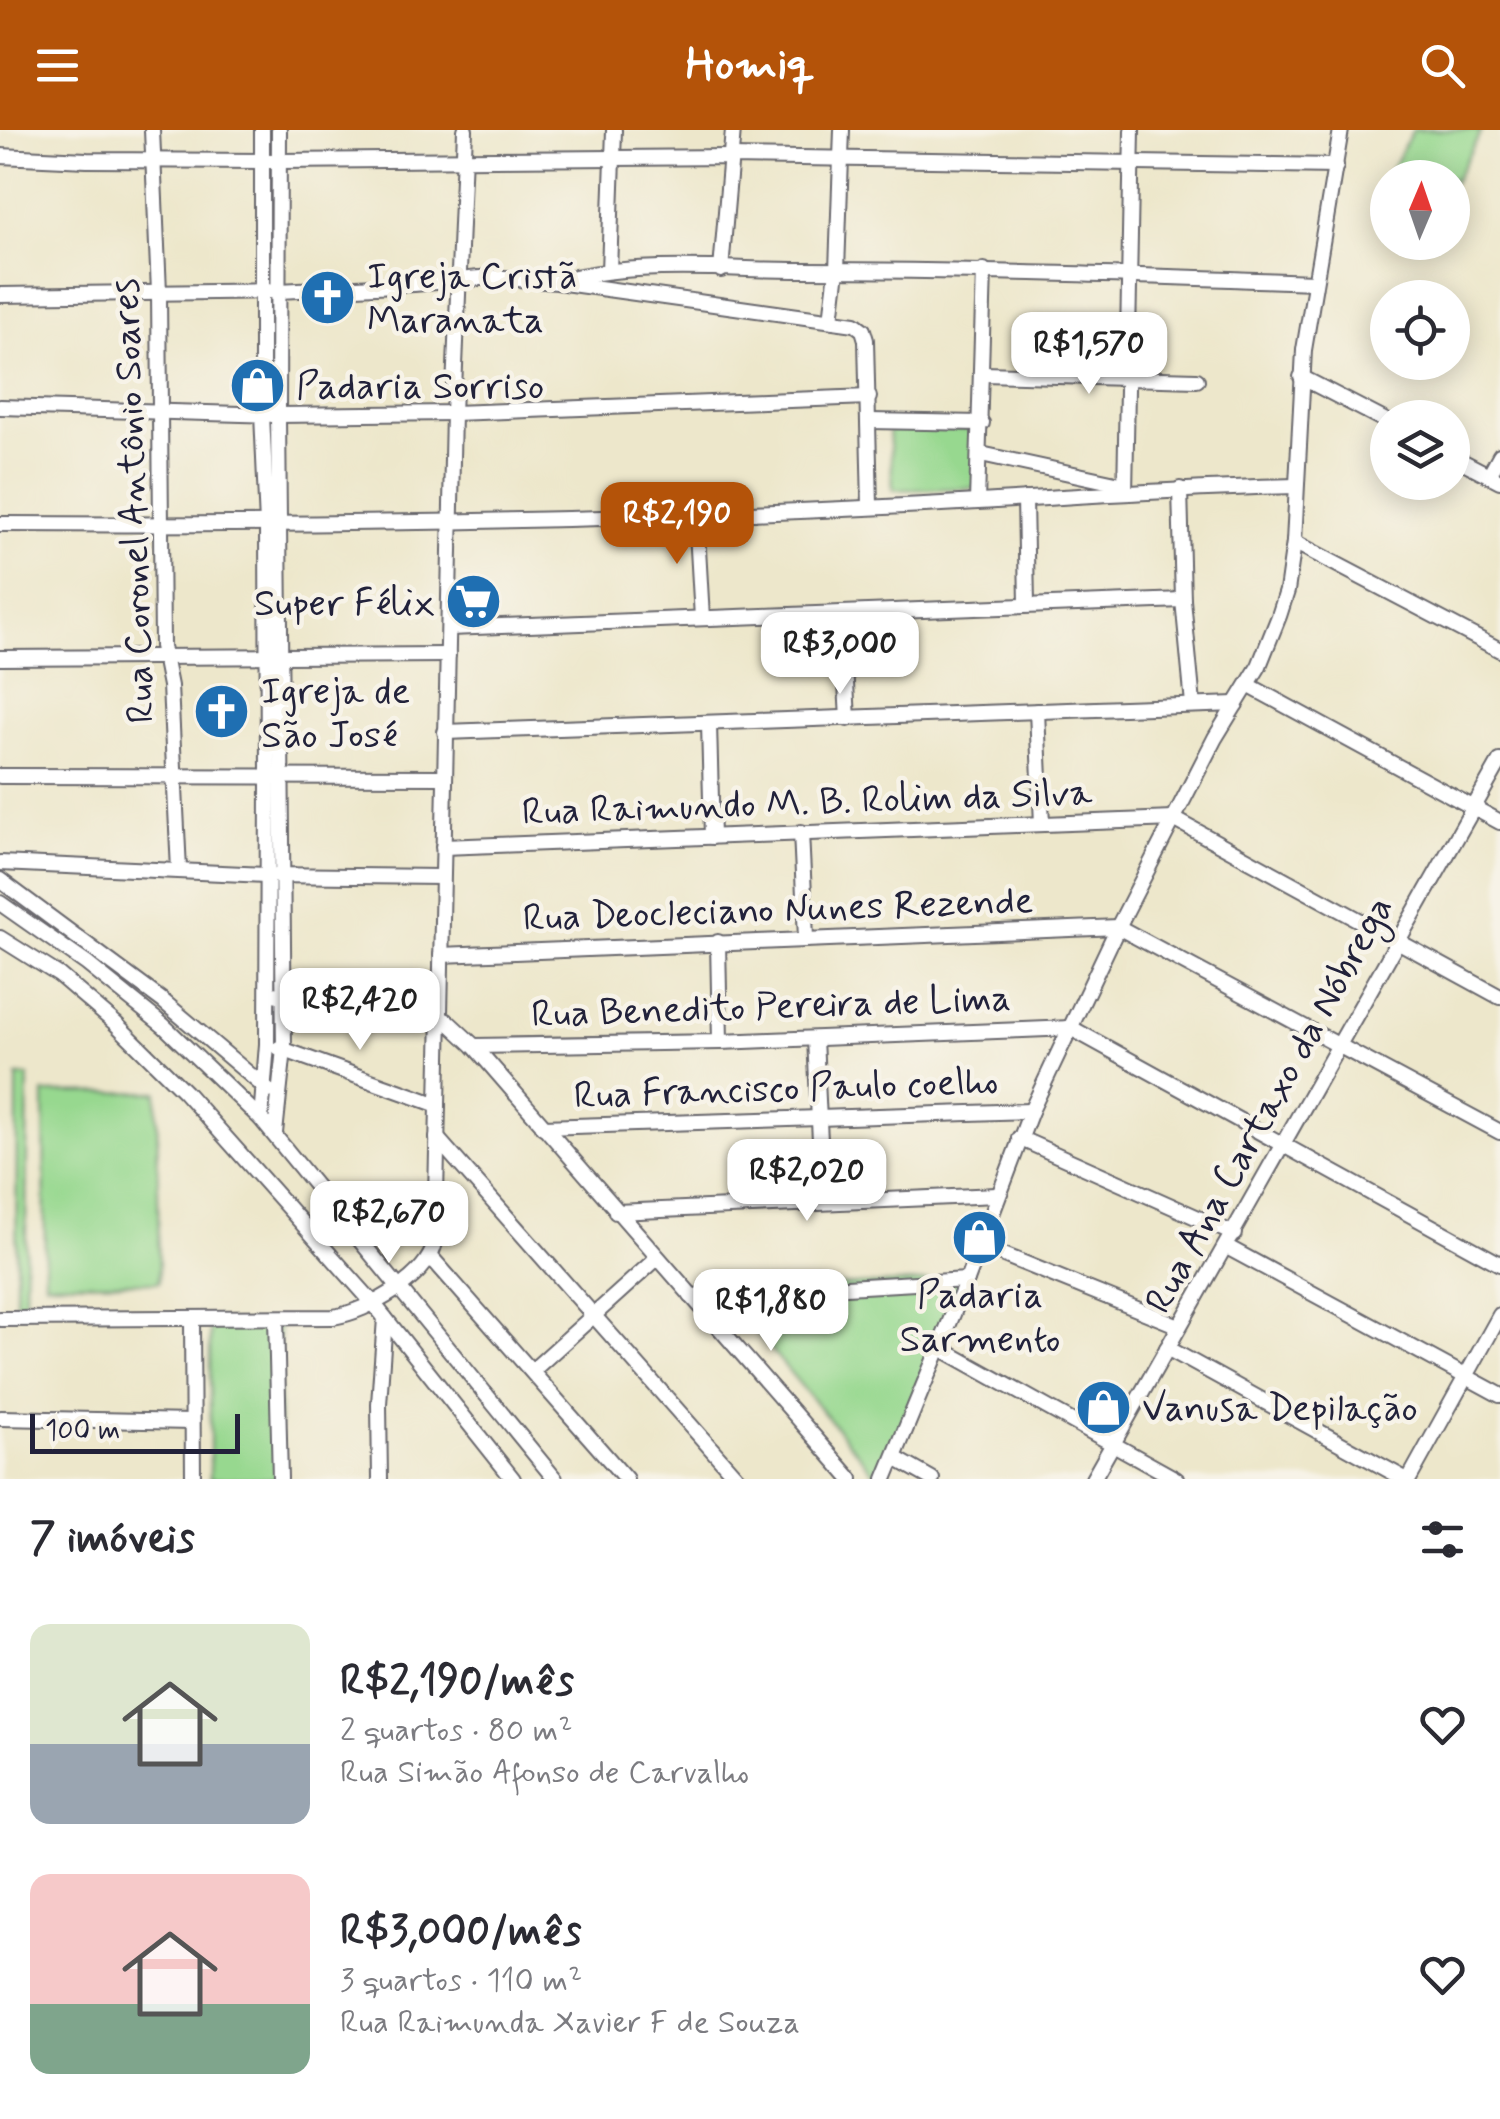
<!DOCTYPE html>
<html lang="pt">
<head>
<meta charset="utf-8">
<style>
	:root { --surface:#fff; --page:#f2f2f3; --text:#2b2b33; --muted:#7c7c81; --accent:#b45309 }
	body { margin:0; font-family:Mynerve,sans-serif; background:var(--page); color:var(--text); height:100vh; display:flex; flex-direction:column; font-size:38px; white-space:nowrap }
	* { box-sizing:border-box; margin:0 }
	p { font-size:32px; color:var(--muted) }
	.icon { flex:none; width:55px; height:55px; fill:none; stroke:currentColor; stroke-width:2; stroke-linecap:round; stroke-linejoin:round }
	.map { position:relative; height:1349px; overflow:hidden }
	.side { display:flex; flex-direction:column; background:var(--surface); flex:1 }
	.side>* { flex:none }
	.needle { width:65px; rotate:2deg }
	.controls { position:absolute; left:1370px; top:30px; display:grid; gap:20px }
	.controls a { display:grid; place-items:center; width:100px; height:100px; border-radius:50%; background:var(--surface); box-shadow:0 5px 25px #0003; font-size:50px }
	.scale { position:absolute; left:30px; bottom:25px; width:210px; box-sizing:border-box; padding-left:10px; border:5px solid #22223b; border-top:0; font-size:28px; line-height:35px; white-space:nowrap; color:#22223b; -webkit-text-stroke:8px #f7f3e8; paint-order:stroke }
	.price { position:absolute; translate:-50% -85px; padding:0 22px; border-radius:20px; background:#fff; color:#222; font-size:32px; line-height:65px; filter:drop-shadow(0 2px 5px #0008) }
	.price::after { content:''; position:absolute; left:50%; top:60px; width:30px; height:22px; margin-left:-15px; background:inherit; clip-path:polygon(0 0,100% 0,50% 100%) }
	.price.active { background:var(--accent); color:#fff }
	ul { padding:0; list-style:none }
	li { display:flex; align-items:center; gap:30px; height:250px; padding:0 30px }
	li span { display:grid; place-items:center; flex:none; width:280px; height:200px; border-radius:20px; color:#555 }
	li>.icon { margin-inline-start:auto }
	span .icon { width:120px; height:120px; fill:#fffc; stroke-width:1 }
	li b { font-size:42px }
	h2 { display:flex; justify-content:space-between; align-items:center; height:120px; padding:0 30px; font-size:42px }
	header { display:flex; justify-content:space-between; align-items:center; height:130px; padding:0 30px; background:var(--accent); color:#fff; font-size:45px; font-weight:800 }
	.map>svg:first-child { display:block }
	.green { fill:#97d88f; stroke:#5c7d65; stroke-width:2.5 }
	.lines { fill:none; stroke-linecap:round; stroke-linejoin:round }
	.minor-casing { stroke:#69676d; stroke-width:18 }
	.minor { stroke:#fff; stroke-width:14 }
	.labels { text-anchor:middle; stroke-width:9; stroke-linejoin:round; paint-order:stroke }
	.poi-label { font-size:38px; fill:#22223b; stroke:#f7f3e8; text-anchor:start }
	.street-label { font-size:38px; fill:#22223b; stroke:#f7f3e8 }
</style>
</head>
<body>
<header><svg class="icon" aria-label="menu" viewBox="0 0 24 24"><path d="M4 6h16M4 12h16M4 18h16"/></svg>Homiq<svg class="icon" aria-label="search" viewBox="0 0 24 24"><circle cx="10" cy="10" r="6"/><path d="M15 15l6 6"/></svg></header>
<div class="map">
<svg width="1500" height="1349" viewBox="0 0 1500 1349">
	<rect width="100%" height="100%" fill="#f7f3e8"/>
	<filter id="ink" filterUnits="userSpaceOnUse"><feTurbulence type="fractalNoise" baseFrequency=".01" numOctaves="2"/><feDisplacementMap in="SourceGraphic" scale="20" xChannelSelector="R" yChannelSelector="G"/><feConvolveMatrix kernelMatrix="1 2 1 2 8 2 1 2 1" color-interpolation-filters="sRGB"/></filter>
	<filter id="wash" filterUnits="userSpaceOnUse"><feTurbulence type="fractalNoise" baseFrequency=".0048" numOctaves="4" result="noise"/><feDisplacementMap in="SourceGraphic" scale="40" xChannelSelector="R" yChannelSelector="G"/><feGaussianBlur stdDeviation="2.25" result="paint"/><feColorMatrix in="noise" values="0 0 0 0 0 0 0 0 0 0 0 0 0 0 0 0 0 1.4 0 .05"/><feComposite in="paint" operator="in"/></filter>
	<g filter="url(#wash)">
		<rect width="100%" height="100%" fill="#ede7cb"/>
		<g class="green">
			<path d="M1413 0H1482L1453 54 1452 48H1388L1387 57 1383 54Z"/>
			<path d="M889 298 981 300 977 358 893 360Z"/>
			<path d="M17 946H28L25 1176H16Z"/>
			<path d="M157 962 159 1152 45 1153 44 963Z"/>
			<path d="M965 1150 879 1349 722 1161Z"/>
			<rect x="210" y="1195" width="69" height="154"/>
		</g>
	</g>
	<g filter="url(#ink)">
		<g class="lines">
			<defs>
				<g id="minor">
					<path d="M152 0 159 162 162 516 170 556 179 740"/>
					<path d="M0 26 87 30 280 31 731 27 1336 36"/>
					<path d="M721 140 733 0"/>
					<path d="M609 141 614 0"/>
					<path d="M567 149C638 131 730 140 803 140 974 140 1145 146 1315 152"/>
					<path d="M0 165 279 161 414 154 491 147 557 152 855 194 863 200 866 210 870 376"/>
					<path d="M831 190 837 140 842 0"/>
					<path d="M983 244 1197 250"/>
					<path d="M1301 247 1388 292"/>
					<path d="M0 277 278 285 453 283 869 267"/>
					<path d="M869 291 982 293"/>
					<path d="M981 324 1125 355"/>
					<path d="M1452 326 1500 351"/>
					<path d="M1489 345 1500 325"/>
					<path d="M1180 359 1183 470 1193 574"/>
					<path d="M1125 363 1132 0"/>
					<path d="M1025 369 1027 474"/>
					<path d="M977 372 984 140"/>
					<path d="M696 384 702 488"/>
					<path d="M0 394C326 396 652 391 978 372 1084 366 1190 358 1296 356"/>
					<path d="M1294 412 1500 520"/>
					<path d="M842 483 848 589"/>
					<path d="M449 498 1183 470"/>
					<path d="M0 528 448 525"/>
					<path d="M1248 555 1500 692"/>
					<path d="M1037 581 1042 694"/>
					<path d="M709 594 712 707"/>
					<path d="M445 602 1236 574"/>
					<path d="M0 646 444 647"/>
					<path d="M801 702 806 808"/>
					<path d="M443 717 1174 689 1500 867"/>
					<path d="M0 733 266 745 442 747"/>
					<path d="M0 750 163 871 269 961"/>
					<path d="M0 773 87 834 164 896 261 989 555 1349"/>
					<path d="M0 808 59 845 115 893 185 962 374 1174 513 1349"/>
					<path d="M718 812 720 912"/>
					<path d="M441 825 1118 797 1500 1002"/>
					<path d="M272 864 432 884 447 891 474 916 851 1349"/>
					<path d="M815 909 823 1072"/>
					<path d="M474 916 720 912 1071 898 1500 1134"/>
					<path d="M279 918 438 975"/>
					<path d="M261 989 267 914 268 648 267 395 262 284V0"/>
					<path d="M543 997 1031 981"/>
					<path d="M275 1003 284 919 278 285 279 0"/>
					<path d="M437 1008 738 1349"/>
					<path d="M1019 1008 1234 1104"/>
					<path d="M616 1082 997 1065"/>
					<path d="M979 1115 1179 1196"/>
					<path d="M1227 1117 1500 1265"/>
					<path d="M431 1127 626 1349"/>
					<path d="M691 1166 967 1150"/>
					<path d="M192 1188 193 1349"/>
					<path d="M276 1188 280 1349"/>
					<path d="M0 1189 333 1187C368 1181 426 1149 435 1113L453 283 465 0"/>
					<path d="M940 1218 1176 1349"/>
					<path d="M1167 1218 1405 1349"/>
					<path d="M532 1241 656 1129"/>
					<path d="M0 1288 192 1292"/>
					<path d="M895 1328 932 1349"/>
					<path d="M380 1349 379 1274 385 1188"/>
					<path d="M885 1349 967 1150 1031 981 1118 797 1215 608 1259 536 1279 486 1287 461 1294 412 1304 220 1341 0"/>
					<path d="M1093 1349 1500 631"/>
					<path d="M1409 1349 1500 1185"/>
				</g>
			</defs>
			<use href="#minor" class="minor-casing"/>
			<use href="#minor" class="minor"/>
		</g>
	</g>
	<defs>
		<symbol id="church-disc" viewBox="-11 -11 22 22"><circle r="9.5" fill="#1f6fb2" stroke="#f7f3e8"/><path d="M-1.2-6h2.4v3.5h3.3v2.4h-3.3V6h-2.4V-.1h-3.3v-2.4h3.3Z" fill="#fff"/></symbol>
		<symbol id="shop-disc" viewBox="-11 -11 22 22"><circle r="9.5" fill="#1f6fb2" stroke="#f7f3e8"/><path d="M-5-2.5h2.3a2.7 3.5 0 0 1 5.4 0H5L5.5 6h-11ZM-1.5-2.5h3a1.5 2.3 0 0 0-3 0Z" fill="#fff"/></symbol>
		<symbol id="supermarket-disc" viewBox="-11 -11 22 22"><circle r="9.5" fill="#1f6fb2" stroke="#f7f3e8"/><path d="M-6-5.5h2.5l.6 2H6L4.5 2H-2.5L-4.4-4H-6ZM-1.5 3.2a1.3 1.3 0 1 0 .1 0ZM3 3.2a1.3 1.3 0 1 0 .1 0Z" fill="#fff"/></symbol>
	</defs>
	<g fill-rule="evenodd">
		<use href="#church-disc" x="296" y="136" width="63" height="63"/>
		<use href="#shop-disc" x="226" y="224" width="63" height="63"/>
		<use href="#supermarket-disc" x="442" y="440" width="63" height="63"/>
		<use href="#church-disc" x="190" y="550" width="63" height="63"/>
		<use href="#shop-disc" x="948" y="1076" width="63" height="63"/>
		<use href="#shop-disc" x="1072" y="1246" width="63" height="63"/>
	</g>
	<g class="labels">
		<g class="poi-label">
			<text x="367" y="158">Igreja Cristã<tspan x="367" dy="44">Maranata</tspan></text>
			<text x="296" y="268">Padaria Sorriso</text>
			<text x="435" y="485" text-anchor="end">Super Félix</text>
			<text x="261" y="573">Igreja de<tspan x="261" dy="44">São José</tspan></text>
			<text x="980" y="1177" text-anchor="middle">Padaria<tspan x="980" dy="44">Sarmento</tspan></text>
			<text x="1142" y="1290">Vanusa Depilação</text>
		</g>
		<g class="street-label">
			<text transform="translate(132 371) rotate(-92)" y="13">Rua Coronel Antônio Soares</text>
			<text transform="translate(807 671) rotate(-2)" y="13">Rua Raimundo M. B. Rolim da Silva</text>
			<text transform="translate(778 778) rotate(-2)" y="13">Rua Deocleciano Nunes Rezende</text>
			<text transform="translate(771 875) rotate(-2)" y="13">Rua Benedito Pereira de Lima</text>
			<text transform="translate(786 957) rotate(-2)" y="13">Rua Francisco Paulo coelho</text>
			<text transform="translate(1268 974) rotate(-61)" y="13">Rua Ana Cartaxo da Nóbrega</text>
		</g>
	</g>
</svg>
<div class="controls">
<a><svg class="needle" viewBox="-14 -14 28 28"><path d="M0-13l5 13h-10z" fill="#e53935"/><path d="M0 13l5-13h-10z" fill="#7c7c81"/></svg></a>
<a><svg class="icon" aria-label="locate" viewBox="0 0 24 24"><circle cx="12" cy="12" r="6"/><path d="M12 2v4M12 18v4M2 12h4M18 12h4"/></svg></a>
<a><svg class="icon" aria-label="layers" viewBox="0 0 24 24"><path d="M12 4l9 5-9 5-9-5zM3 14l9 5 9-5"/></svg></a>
</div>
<div class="scale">100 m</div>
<b class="price" style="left:1089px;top:267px">R$1,570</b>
<b class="price active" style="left:677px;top:437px">R$2,190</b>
<b class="price" style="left:840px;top:567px">R$3,000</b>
<b class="price" style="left:360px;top:923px">R$2,420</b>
<b class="price" style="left:807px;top:1094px">R$2,020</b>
<b class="price" style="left:389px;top:1136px">R$2,670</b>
<b class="price" style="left:771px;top:1224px">R$1,880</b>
</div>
<section class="side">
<h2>7 imóveis<svg class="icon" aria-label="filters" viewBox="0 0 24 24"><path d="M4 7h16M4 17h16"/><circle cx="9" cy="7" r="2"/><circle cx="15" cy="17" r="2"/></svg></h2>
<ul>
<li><span style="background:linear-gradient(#dfe7d0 60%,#9aa5b1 0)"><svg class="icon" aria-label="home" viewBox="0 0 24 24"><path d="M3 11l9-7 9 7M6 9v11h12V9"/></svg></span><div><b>R$2,190/mês</b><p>2 quartos · 80 m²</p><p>Rua Simão Afonso de Carvalho</p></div><svg class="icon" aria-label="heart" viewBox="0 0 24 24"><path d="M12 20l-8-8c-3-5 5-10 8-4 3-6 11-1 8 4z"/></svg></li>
<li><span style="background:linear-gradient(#f6c9c9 65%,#7fa58c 0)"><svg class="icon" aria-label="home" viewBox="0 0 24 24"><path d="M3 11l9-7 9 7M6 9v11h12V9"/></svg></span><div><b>R$3,000/mês</b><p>3 quartos · 110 m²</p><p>Rua Raimunda Xavier F de Souza</p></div><svg class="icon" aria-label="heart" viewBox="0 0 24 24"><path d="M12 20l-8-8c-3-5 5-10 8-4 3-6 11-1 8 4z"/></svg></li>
</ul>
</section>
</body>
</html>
